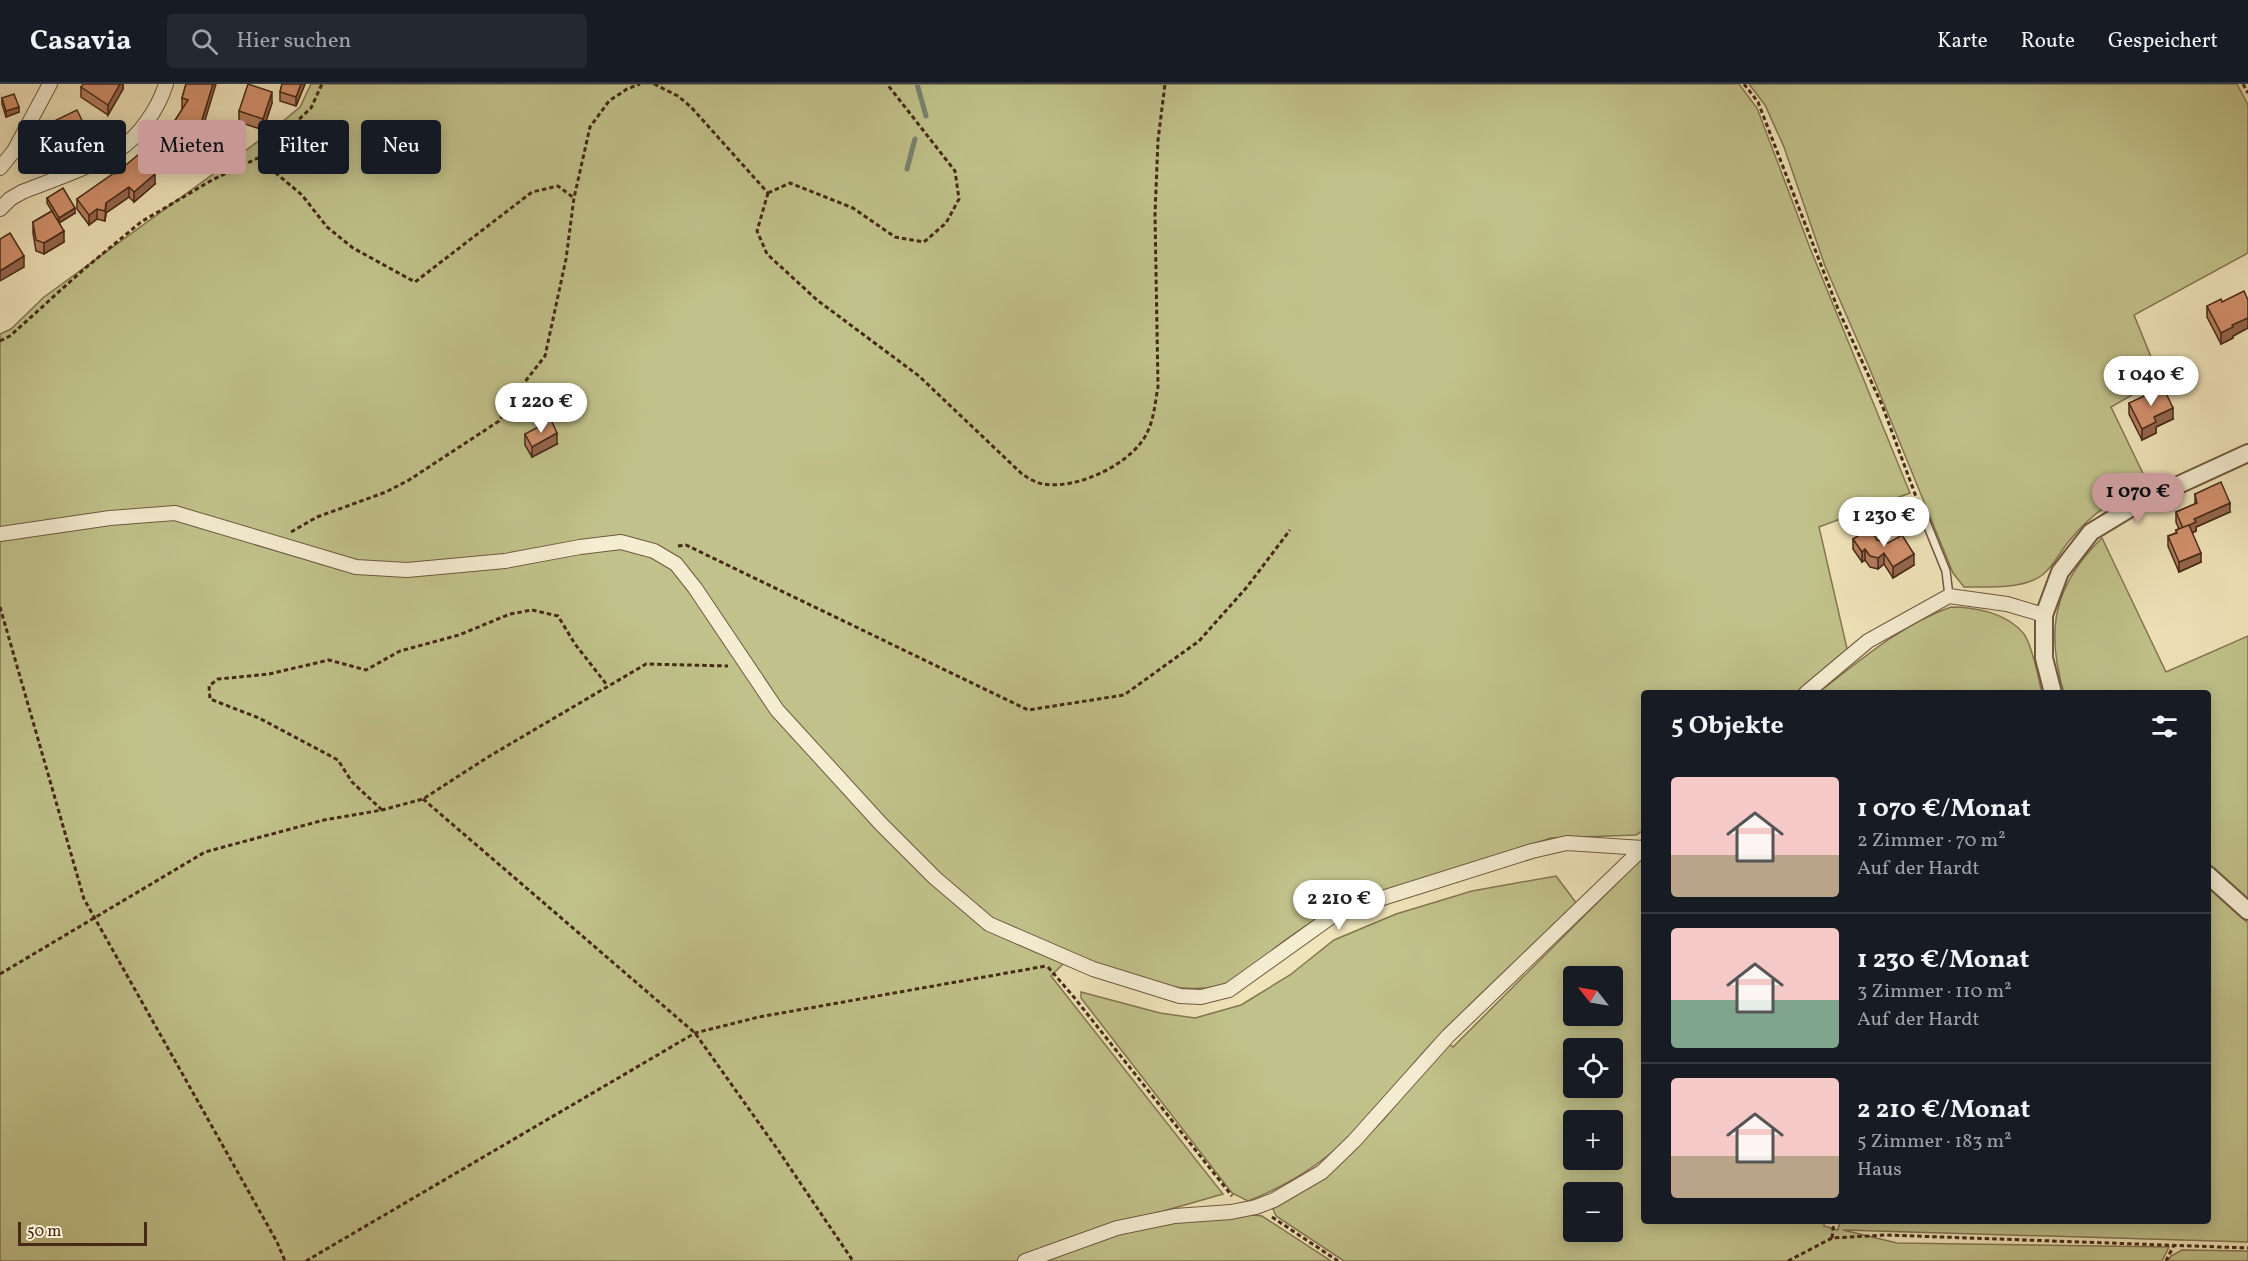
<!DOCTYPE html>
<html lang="de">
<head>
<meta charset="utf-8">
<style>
	:root { --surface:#171b24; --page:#242831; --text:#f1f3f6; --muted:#9ea1a6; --line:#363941; --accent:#c59692 }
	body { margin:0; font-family:Vollkorn,serif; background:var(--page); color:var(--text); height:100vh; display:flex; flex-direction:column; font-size:22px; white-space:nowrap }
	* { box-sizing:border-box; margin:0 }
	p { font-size:20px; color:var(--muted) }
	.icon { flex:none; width:33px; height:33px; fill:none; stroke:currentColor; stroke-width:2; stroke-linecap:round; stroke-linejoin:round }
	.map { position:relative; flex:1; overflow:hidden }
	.side { position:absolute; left:1641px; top:606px; width:570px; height:534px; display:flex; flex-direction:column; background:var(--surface); border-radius:6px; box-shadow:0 3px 15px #0003 }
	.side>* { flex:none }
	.banner { position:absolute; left:18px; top:36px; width:570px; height:54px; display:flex; gap:12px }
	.needle { width:39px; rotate:301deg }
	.buttons { position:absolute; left:1563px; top:882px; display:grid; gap:12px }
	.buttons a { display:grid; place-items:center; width:60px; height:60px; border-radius:6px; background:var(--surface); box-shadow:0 3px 15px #0003; font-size:30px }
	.scale { position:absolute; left:18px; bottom:15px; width:129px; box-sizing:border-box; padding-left:6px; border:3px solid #462916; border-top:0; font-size:16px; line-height:21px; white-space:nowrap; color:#462916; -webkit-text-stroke:4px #f5edd2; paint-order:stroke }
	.price { position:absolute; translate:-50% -51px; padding:0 14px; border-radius:21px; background:#fff; color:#222; font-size:20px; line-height:39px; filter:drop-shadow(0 2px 3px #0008) }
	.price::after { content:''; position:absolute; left:50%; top:36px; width:18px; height:14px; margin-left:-9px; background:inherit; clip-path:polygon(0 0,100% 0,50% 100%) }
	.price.selected { background:var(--accent); color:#111 }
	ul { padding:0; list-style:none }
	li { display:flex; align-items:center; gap:18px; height:150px; padding:0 30px }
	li+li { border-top:2px solid var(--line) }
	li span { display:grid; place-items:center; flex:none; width:168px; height:120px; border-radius:6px; color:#555 }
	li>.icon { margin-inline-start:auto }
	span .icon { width:72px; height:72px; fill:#fffc; stroke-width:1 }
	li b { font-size:26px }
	h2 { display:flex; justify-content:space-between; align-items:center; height:72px; padding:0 30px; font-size:26px }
	.chip { padding:0 21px; border-radius:6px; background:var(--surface); box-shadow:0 3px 15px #0003; font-size:21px; line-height:54px }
	.chip.selected { background:var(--accent); color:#111 }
	header { display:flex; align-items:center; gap:36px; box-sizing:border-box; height:84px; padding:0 30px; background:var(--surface); border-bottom:2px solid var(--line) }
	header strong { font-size:28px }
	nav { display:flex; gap:33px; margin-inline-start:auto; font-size:21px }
	.search { width:420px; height:54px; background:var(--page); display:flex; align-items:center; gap:15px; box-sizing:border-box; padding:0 21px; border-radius:6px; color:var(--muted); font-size:22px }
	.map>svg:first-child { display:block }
	.green { fill:#c1c28b; stroke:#847650; stroke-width:1.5; fill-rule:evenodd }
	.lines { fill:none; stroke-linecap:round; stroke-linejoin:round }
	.stream { stroke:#788371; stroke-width:5 }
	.service-casing { stroke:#70583f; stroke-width:10 }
	.minor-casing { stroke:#70583f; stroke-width:16 }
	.tertiary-casing { stroke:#70583f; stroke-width:20 }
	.path { stroke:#462916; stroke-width:3; stroke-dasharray:4.5 3; stroke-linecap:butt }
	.service { stroke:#f5edd2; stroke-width:7 }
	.minor { stroke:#f5edd2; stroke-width:14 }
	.tertiary { stroke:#f5edd2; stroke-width:16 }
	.wall { fill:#b57d5f; stroke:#462916; stroke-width:1.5 }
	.shaded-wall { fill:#94664d; stroke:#462916; stroke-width:1.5 }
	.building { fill:#d3916e; stroke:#462916; stroke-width:1.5 }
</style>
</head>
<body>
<header>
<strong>Casavia</strong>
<div class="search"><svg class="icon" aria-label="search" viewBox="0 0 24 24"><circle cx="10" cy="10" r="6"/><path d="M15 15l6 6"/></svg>Hier suchen</div>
<nav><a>Karte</a><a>Route</a><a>Gespeichert</a></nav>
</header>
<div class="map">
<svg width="2248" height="1177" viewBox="0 0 2248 1177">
	<rect width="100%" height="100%" fill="#f0e4ba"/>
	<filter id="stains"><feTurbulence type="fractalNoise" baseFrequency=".00333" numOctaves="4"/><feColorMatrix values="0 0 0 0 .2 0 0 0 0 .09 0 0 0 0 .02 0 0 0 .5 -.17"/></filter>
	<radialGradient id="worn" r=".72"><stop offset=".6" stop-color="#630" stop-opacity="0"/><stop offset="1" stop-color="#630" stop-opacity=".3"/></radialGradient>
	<g class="green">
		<path d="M311 0H1739L1757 24 1810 164 1910 409 1819 443 1848 569 1795 609H1644V746L1636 751 1551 754 1349 819C1323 830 1297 847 1275 864 1262 874 1250 889 1235 896 1186 920 1120 888 1072 871L1051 892 1223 1110 1080 1151 1160 1139 1254 1131 1262 1132 1331 1177H0V250L11 245 44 213 264 53 300 23Z"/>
		<path d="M1749 0H2237L2248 21V169L2134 231 2160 295 2111 323 2150 404C2115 415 2094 426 2070 456 2060 467 2054 483 2041 492 2022 505 1987 503 1964 503L1953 489 1869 283 1825 182 1784 63 1765 21Z"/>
		<path d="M2102 454 2166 588 2248 552V815L2208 779V609H2064C2045 545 2054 501 2102 454Z"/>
		<path d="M1951 523C1976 523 2007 529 2024 550 2033 563 2038 593 2042 609H1818C1859 577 1902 540 1951 523Z"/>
		<path d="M1644 772V1137H1824V1142L1838 1146 1840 1137H2208V803L2248 839V1158L1843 1146 1897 1159 2169 1163 2162 1177H1344L1276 1132 1273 1125 1278 1120 1339 1080 1384 1035 1448 959 1453 963ZM1574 892H1612V932H1574ZM1574 964H1612V1004H1574ZM1574 1036H1612V1076H1574ZM1574 1108H1612V1148H1574Z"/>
		<path d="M1556 792 1577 820C1528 865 1479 910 1432 959 1403 989 1379 1025 1348 1054 1319 1082 1286 1102 1248 1117L1232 1109 1081 914V908L1160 929 1195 934 1241 921 1290 891 1334 856 1396 830 1472 807Z"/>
		<path d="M2182 1166 2248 1167V1177H2168L2171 1172Z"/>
	</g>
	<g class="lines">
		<g class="stream">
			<path d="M917 0 926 32"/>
			<path d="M907 85 915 55"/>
		</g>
		<defs>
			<path id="service" d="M1922 428 1946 487 1949 512"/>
			<g id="minor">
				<path d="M0 84 14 67 50 0"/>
				<path d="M0 125 10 115 22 108C50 97 91 83 117 67 139 53 158 25 166 0"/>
				<path d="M0 450 110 434 175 429 356 483 407 486 505 477 580 463 621 458 654 467 676 480 695 504 777 626 881 740 935 794 989 840 1093 885 1180 912 1201 913 1229 906 1338 828 1532 767 1567 759 1643 764"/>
				<path d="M1806 609 1868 557 1949 512 2007 520 2044 531"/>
				<path d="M1025 1177 1117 1144 1175 1132 1231 1128 1256 1123 1274 1116 1322 1088 1354 1057 1448 952 1644 763"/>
			</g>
			<g id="tertiary">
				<path d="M2053 609 2044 574V531L2060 488 2091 448 2139 419 2248 369"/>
				<path d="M2208 791 2248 827"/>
			</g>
		</defs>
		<use href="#service" class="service-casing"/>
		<use href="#minor" class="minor-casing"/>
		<use href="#tertiary" class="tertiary-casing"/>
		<g class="path">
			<path d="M654 0 678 12 691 23 768 109"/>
			<path d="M1744 0 1758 18 1838 225 1882 321 1918 418"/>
			<path d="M2243 0 2248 9"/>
			<path d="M258 74 302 111 327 143 353 164 415 198 532 108 558 102 574 114"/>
			<path d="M768 109 757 147 767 170 817 216 919 292 1022 390C1028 394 1036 399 1043 400 1077 406 1132 380 1147 349 1154 335 1155 319 1158 303L1155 131 1158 56 1165 0"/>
			<path d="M768 109 790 99 853 124 895 153 924 158 946 139 959 115 955 87 887 0"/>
			<path d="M0 257 10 252 83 186 141 138 212 96 258 74 311 24 322 0"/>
			<path d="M291 448 317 433 386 408 409 396 499 337 517 308 545 272 566 175 574 114 590 43 609 17 627 5 640 0"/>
			<path d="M678 462 686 461 1028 626 1124 611 1199 557 1247 503 1290 446"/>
			<path d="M0 523 84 815 277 1158 285 1177"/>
			<path d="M423 715 695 949 778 1066 853 1177"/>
			<path d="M382 726 352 698 338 676 259 634 210 615 209 602 218 595 269 590 329 576 366 586 400 567 459 551 510 530 532 526 558 532 575 560 607 601"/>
			<path d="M1048 883 1073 912 1232 1112"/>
			<path d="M0 890 205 768 324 736 382 726 423 715 488 673 646 580 728 582"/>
			<path d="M1272 1133 1338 1177"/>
			<path d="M1832 1154 1834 1137"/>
			<path d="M306 1177 695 949 759 933 1046 882"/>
			<path d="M1788 1177 1832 1154 1886 1151 2248 1164"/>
			<path d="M2166 1177 2174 1161"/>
		</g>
		<use href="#service" class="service"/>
		<use href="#minor" class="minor"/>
		<use href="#tertiary" class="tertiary"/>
	</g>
	<g class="wall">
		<path d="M123 0V5L108 31 81 13V3Z"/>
		<path d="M186 0 203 43V51L182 81 162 67V57L183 24H182V14Z"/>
		<path d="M282 0H305L296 22 280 17V8Z"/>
		<path d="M2 14 19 28 6 33 2 20Z"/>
		<path d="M272 19 263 46 239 38V27Z"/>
		<path d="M48 40 91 66 62 81 48 51Z"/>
		<path d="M115 90 155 100 134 118 129 113 106 129 105 137 97 135 89 141 77 125V115Z"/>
		<path d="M47 114 75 129 59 139 64 158 44 170 36 167 33 149V138L52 127 47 119Z"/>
		<path d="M2248 216V244L2233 252V254L2221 260 2207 233V222L2222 218Z"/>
		<path d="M2129 319 2173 335 2156 343V349L2142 356 2129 330Z"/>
		<path d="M525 350 557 360 532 373 525 361Z"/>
		<path d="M2195 410 2230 428 2196 443V447L2192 449 2201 478 2179 488 2168 462V452L2176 449V446L2179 445 2176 438V428L2195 420Z"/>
		<path d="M1853 455 1877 456 1914 481 1893 494 1884 480 1878 485 1870 483 1865 476 1862 478 1853 465Z"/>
	</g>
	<g class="shaded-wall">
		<path d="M120 0H123V5L108 31V21Z"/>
		<path d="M213 0H216L203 43V51L182 81V70L201 39Z"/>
		<path d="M301 0H305L296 22V13Z"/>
		<path d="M272 8V19L263 46V35Z"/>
		<path d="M19 23V28L6 33V27Z"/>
		<path d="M91 55V66L62 81V70Z"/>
		<path d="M155 90V100L134 118V108Z"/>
		<path d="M129 103V113L106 129 105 137 106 119Z"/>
		<path d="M75 124V129L59 139V134Z"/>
		<path d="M97 125V135L89 141V131Z"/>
		<path d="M64 147V158L44 170V159Z"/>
		<path d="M24 172V183L0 197V187Z"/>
		<path d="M2248 234V244L2233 252V254L2221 260V249L2232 241Z"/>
		<path d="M2173 324V335L2156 343V349L2142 356V345L2154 333Z"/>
		<path d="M557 349V360L532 373V363Z"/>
		<path d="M2230 419V428L2196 443V447L2183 453V444L2194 435Z"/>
		<path d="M1865 465V476L1862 478V468Z"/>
		<path d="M1884 469V480L1878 485V474Z"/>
		<path d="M2201 469V478L2179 488V478Z"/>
		<path d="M1914 470V481L1893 494V483Z"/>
	</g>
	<g class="building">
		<path d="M83 0H120L108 21 81 3Z"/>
		<path d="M186 0H213L201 39 203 40 182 70 162 57 188 16 182 14Z"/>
		<path d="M248 0 272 8 263 35 239 27Z"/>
		<path d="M282 0H301L296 13 280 8Z"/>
		<path d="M14 10 19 23 6 27 2 14Z"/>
		<path d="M77 26 91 55 62 70 48 40Z"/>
		<path d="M139 70 155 90 134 108 129 103 106 119 105 127 97 125 89 131 77 115 114 89 115 90Z"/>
		<path d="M63 104 75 124 59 134 47 114Z"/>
		<path d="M52 127 64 147 44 159 36 156 33 138Z"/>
		<path d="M10 149 24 172 0 187V155Z"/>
		<path d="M2244 207 2248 216V234L2232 241 2233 243 2221 249 2207 222 2221 215 2222 218Z"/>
		<path d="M2163 303 2173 324 2154 333 2156 338 2142 345 2129 319Z"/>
		<path d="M551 336 557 349 532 363 525 350Z"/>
		<path d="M2221 398 2230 419 2194 435 2196 438 2183 444 2176 428 2197 419 2195 410Z"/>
		<path d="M2189 441 2201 469 2179 478 2168 452 2177 449 2176 446Z"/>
		<path d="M1870 444 1877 456 1888 459 1902 451 1914 470 1893 483 1884 469 1878 474 1870 472 1865 465 1862 468 1853 455Z"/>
	</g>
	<rect width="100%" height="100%" filter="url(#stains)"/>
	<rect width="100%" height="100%" fill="url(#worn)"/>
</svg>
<div class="buttons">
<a><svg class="needle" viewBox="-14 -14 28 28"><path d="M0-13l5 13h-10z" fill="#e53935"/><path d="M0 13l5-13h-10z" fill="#9ea1a6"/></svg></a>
<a><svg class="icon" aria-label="locate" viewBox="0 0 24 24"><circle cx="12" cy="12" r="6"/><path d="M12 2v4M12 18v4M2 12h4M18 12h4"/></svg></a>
<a>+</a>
<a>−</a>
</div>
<div class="scale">50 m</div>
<b class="price" style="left:2151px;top:323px">1 040 €</b>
<b class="price" style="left:541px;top:350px">1 220 €</b>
<b class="price selected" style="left:2138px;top:440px">1 070 €</b>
<b class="price" style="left:1884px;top:464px">1 230 €</b>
<b class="price" style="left:1339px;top:847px">2 210 €</b>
<div class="banner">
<a class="chip">Kaufen</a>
<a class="chip selected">Mieten</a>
<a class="chip">Filter</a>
<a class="chip">Neu</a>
</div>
<section class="side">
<h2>5 Objekte<svg class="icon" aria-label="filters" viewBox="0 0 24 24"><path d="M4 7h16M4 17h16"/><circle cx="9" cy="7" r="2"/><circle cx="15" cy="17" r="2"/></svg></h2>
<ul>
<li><span style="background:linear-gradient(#f6c9c9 65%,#b9a48a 0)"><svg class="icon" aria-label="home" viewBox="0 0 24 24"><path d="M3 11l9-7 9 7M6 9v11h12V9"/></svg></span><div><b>1 070 €/Monat</b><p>2 Zimmer · 70 m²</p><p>Auf der Hardt</p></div></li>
<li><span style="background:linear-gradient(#f6c9c9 60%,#7fa58c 0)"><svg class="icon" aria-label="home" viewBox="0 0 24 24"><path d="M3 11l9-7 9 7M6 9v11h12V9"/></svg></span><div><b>1 230 €/Monat</b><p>3 Zimmer · 110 m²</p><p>Auf der Hardt</p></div></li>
<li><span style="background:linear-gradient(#f6c9c9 65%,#b9a48a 0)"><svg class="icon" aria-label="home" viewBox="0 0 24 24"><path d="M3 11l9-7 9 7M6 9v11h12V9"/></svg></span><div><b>2 210 €/Monat</b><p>5 Zimmer · 183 m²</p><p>Haus</p></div></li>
</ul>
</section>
</div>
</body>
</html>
